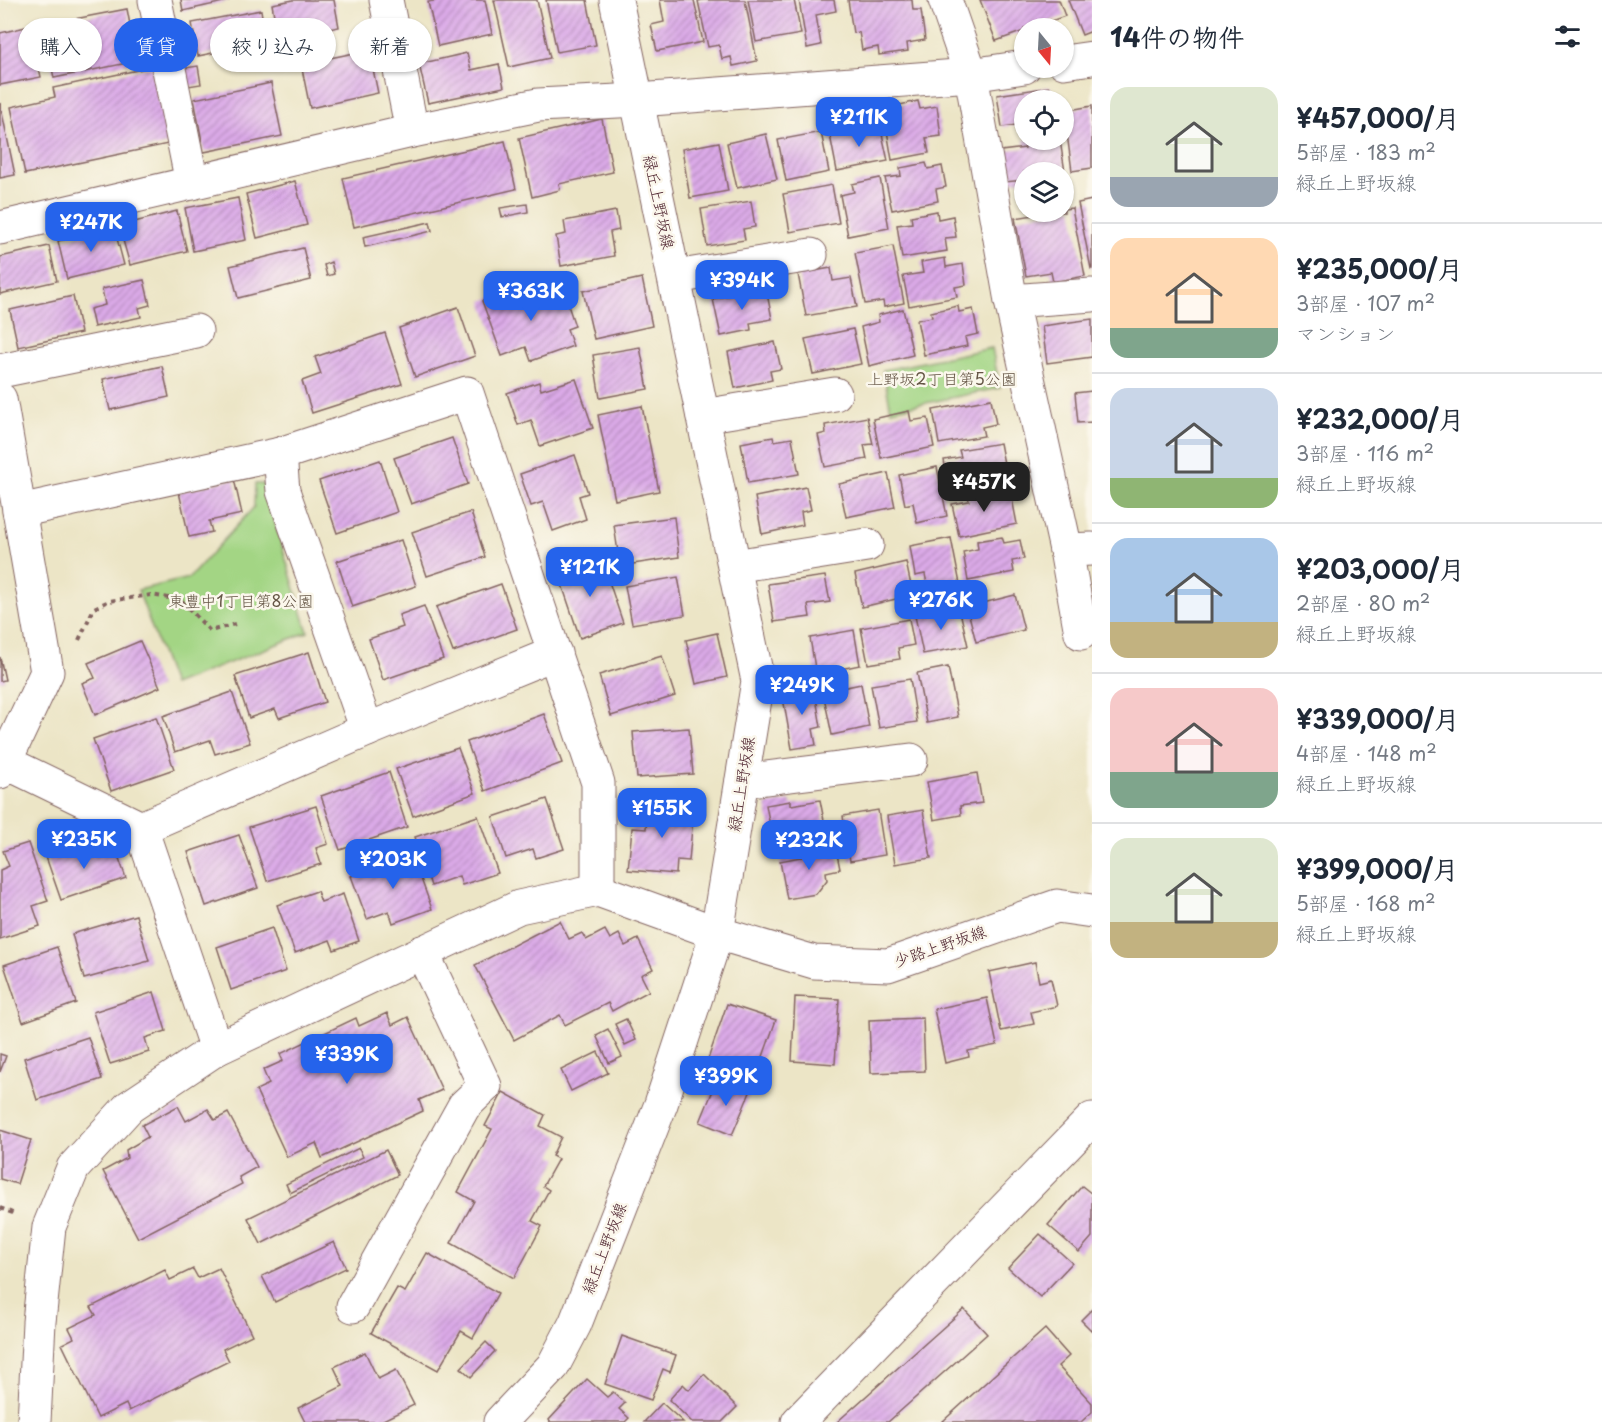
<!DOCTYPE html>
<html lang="ja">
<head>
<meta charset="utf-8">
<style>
	:root { --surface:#fff; --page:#f2f2f3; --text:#1f2937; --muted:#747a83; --line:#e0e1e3; --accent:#2563eb }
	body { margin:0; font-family:"Playpen Sans","Klee One",sans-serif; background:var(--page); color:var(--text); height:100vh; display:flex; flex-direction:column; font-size:22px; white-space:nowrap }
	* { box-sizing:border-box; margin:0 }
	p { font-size:20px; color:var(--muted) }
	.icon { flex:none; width:33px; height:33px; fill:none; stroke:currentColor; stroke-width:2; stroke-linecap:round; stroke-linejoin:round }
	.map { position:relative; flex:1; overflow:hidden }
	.details { display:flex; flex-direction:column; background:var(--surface); width:510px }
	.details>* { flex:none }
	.guide { position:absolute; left:18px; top:18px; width:570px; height:54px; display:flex; gap:12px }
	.needle { width:39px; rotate:162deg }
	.fabs { position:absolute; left:1014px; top:18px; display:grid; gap:12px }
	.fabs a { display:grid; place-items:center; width:60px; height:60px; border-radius:50%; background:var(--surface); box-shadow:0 2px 4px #0004; font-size:30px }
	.price { position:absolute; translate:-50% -51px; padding:0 14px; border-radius:12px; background:var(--accent); color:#fff; font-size:20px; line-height:39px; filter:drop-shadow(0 2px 3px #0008) }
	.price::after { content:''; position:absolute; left:50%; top:36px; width:18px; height:14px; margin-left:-9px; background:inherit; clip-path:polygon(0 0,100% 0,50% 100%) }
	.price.active { background:#222; color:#fff }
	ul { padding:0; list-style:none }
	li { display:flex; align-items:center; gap:18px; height:150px; padding:0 18px }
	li+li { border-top:2px solid var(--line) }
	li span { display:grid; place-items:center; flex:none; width:168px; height:120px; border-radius:18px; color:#555 }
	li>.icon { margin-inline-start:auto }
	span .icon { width:72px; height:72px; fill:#fffc; stroke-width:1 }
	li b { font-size:26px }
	h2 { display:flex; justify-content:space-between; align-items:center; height:72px; padding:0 18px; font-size:26px }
	.chip { padding:0 21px; border-radius:27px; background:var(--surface); box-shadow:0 2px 4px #0004; font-size:21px; line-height:54px }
	.chip.active { background:var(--accent); color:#fff }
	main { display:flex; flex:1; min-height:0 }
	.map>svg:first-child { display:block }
	.park { fill:#a3d584; stroke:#767a58; stroke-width:1.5 }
	.building { fill:url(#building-hatch) }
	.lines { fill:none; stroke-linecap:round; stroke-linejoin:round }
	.minor-casing { stroke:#836461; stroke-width:35 }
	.path { stroke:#836461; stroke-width:4; stroke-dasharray:4.5 4.5; stroke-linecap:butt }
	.minor { stroke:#fff; stroke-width:33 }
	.labels { text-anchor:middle; stroke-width:5; stroke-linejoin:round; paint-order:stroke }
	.street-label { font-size:16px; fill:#4a1f2b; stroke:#fbf7ec }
	.park-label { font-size:16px; fill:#655646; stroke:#fbf7ec }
</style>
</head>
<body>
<main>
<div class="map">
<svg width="1092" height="1422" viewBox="0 0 1092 1422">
	<defs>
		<pattern id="building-hatch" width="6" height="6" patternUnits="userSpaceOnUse" patternTransform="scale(1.5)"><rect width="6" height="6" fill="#dbaae8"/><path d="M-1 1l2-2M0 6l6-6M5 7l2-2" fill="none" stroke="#b48abc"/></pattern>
	</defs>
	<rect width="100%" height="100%" fill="#fbf7ec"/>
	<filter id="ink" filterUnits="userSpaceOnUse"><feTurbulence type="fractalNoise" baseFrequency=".0167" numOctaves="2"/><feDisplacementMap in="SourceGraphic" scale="12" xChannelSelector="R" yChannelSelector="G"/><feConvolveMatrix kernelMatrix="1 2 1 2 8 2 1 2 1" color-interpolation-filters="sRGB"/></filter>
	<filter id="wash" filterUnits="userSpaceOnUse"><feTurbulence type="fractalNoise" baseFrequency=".008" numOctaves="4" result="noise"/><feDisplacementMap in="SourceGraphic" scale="24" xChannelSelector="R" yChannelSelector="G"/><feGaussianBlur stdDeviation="1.35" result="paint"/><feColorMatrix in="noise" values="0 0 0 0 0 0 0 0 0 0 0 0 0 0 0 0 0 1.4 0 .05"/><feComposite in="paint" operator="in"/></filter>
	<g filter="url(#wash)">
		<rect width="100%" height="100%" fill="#ece5c6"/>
		<g class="park">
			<path d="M992 348 1000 388 891 410 883 370Z"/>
			<path d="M255 484H263L308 632 173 685 138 590 189 578 254 507Z"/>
		</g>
		<g id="blocks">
			<g class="building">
				<path d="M181 0H228V1L183 11Z"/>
				<path d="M293 0H334L339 27 278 39 272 4Z"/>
				<path d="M438 0H485L492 34 438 46 428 2Z"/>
				<path d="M494 0H537L550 58 509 67Z"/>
				<path d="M546 0H587L596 45 557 52Z"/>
				<path d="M660 0H694L703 42 657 51 651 25 664 22Z"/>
				<path d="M703 0H745L757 61 733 66 731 57 722 59 719 45 708 47 698 1Z"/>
				<path d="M748 0H794L801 34 756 42Z"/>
				<path d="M799 0H834L836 11 816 15 821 45 807 48Z"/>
				<path d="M848 0H912L913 10H921L925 40 907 43 908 51 879 55 878 47 862 50 859 32 853 33Z"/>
				<path d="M980 0H1059L1065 16 1032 28H1024V31L996 41Z"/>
				<path d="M1068 0H1092V31L1082 35Z"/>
				<path d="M127 9 137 61 54 78 43 25Z"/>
				<path d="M261 10 266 42 198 56 192 23Z"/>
				<path d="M30 26 41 77 0 85V33Z"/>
				<path d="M369 50 378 93 310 108 301 64Z"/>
				<path d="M467 53 471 70 499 64 504 87 428 103 419 64Z"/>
				<path d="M198 66 201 84 182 87 179 69Z"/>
				<path d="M152 67 168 144 25 174 11 107 55 97 53 88Z"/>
				<path d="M271 83 282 136 204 152 194 99Z"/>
				<path d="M1050 87 1051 100H1024V124L1002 127 997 95Z"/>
				<path d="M918 101 920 109 937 106 941 136 926 138 929 153 892 160 885 119 897 117 895 106Z"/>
				<path d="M0 103 15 175 0 178Z"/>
				<path d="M1092 106V168L1072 171 1064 111Z"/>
				<path d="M602 119 613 172 559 184 560 190 532 197 519 138Z"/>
				<path d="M880 125 888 161 837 171 830 135Z"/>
				<path d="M821 132 829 172 786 181 778 140Z"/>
				<path d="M766 134 777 179 737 188 727 143Z"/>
				<path d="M1024 140H1060L1065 172H1024V180L1005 182 1001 151 1025 148Z"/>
				<path d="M505 141 516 189 354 227 343 178Z"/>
				<path d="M719 142 728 191 690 198 682 149Z"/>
				<path d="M926 163 928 169 942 166 946 187 936 189 938 201 892 210 885 178 901 176 900 168Z"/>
				<path d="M880 178 889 228 848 236 840 195 854 192 852 184Z"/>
				<path d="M295 181 307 225 257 238 246 194Z"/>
				<path d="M832 185 839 223 790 232 783 194Z"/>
				<path d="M238 198 246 240 193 251 185 208Z"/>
				<path d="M1092 200V269H1091L1078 203Z"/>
				<path d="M751 201 755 227 743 229 745 240 707 246 701 209Z"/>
				<path d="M527 204 528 212 502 217 500 208Z"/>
				<path d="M1072 208 1085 276 1053 282 1051 272 1026 276 1015 218 1052 212H1064V209Z"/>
				<path d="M177 211 187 251 130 265 119 226Z"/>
				<path d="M616 211 619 230 610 232 614 256 561 266 556 236 566 234 564 221Z"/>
				<path d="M937 211 938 219 953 216 956 237 945 238 947 251 902 258 897 225 912 223 911 216Z"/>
				<path d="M430 222 432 231 365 247 363 237Z"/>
				<path d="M114 227 124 265 67 279 58 241Z"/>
				<path d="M49 246 57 281 0 294V257Z"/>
				<path d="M893 246 904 303 884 307 883 301 865 304 855 253Z"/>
				<path d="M303 248 311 280 238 298 230 266Z"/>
				<path d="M945 258 946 267 963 264 966 285 955 287 957 297 909 306 903 276 923 273 921 262Z"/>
				<path d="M331 262 334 274 327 276 324 265Z"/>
				<path d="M831 268 833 281 851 278 857 307 806 316 798 274Z"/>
				<path d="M642 278 652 326 594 339 583 291Z"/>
				<path d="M144 280 150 305 139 308 141 317 94 327 90 309 105 305 102 289Z"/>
				<path d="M561 284 575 326 567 329 573 346 531 361 526 347 502 356 482 301 508 292 511 301Z"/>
				<path d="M766 288 772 319 750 323 751 330 721 336 713 299Z"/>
				<path d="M73 296 81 333 18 347 10 310Z"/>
				<path d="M958 306 959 312 973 309 978 334 965 337 967 346 924 355 917 320 932 317 931 312Z"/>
				<path d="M458 307 475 356 415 377 399 328Z"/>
				<path d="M903 309 913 355 869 366 861 327 879 322 878 315Z"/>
				<path d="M1092 319V357L1047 363 1042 326Z"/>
				<path d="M853 329 861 364 813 374 805 339Z"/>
				<path d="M385 333 402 384 312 413 302 381 321 374 315 357Z"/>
				<path d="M775 342 781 369 770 371 772 380 735 388 728 352Z"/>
				<path d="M640 347 648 389 600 398 593 355Z"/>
				<path d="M162 366 169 397 110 410 103 379Z"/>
				<path d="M576 379 593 428 540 446 531 420 518 425 507 393 539 382 541 390Z"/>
				<path d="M1092 391V422L1078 423 1075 393Z"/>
				<path d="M991 399 996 424 982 427 984 436 939 444 933 410Z"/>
				<path d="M642 406 659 491 615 500 598 415Z"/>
				<path d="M909 411 911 421 928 418 934 447 881 458 873 419Z"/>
				<path d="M867 417 873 444 864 445 867 459 825 467 818 435 826 433 825 425Z"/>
				<path d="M773 437 774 441 792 438 799 474 748 483 741 443Z"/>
				<path d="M452 438 468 484 411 504 394 458Z"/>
				<path d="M1000 443 1005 469 995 471 997 480 949 489 944 460 961 457 959 450Z"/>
				<path d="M575 455 588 493 579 496 586 519 553 531 543 502 531 506 520 474Z"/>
				<path d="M380 460 397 512 337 533 319 481Z"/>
				<path d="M937 467 947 516 917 523 913 503 905 505 899 475Z"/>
				<path d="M888 473 895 507 846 517 839 484Z"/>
				<path d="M234 479 242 514 209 521 212 532 189 537 179 492Z"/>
				<path d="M806 487 811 510 801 512 803 525 762 534 755 497Z"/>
				<path d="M997 490 998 496 1011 493 1017 524 959 536 952 504 969 501 968 495Z"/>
				<path d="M471 512 485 557 427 576 412 532Z"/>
				<path d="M674 517 679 557 620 566 614 525Z"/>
				<path d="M1002 537 1004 543 1020 540 1024 559 1012 561 1014 572 968 581 963 552 978 549 977 541Z"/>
				<path d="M951 538 961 589 929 594 925 574 915 576 910 546Z"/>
				<path d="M401 540 416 586 352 607 337 561Z"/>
				<path d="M601 558 623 623 580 638 558 573Z"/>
				<path d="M906 562 913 595 862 607 855 574Z"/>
				<path d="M825 576 830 602 808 605 810 617 774 622 768 584Z"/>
				<path d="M678 577 685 615 632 624 625 586Z"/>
				<path d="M501 584 517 629 453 652 436 607Z"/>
				<path d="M1015 595 1024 630 976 642 967 607Z"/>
				<path d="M424 606 443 659 383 680 369 639 403 627 399 615Z"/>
				<path d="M959 607 968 646 923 654 915 616Z"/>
				<path d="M909 619 914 645 898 648 900 659 868 664 861 628Z"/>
				<path d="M854 630 860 665 816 674 810 638Z"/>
				<path d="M717 633 727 677 696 684 686 640Z"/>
				<path d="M140 641 160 687 95 715 82 683 95 678 88 663Z"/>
				<path d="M309 652 325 702 279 718 275 709 249 718 235 676Z"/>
				<path d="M662 656 675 696 611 716 599 675Z"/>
				<path d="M0 657 5 680 0 681Z"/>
				<path d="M948 667 958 717 927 723 917 673Z"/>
				<path d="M910 679 917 722 879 728 871 685Z"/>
				<path d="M861 684 869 727 832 735 823 692Z"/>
				<path d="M814 686 821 727 813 729 816 745 792 749 782 692Z"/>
				<path d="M232 692 250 743 215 754 210 740 175 752 163 716Z"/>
				<path d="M544 714 562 763 485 791 467 742Z"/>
				<path d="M156 717 174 769 111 791 93 739Z"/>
				<path d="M689 728 693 774 637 778 633 732Z"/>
				<path d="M458 748 475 793 413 816 396 769Z"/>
				<path d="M389 772 407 827 340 850 321 796Z"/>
				<path d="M977 773 982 803 960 806 961 815 934 820 927 782Z"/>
				<path d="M547 799 564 849 536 858 533 849 506 858 493 817Z"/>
				<path d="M820 800 827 836 774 847 766 805 791 801V805Z"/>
				<path d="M648 801 694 805 689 861 677 860 676 874 628 870 632 828 646 829Z"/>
				<path d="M316 806 328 844 316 848 321 864 267 881 249 827Z"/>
				<path d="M878 810 885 855 850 861 843 816Z"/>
				<path d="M923 810 931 858 895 864 887 816Z"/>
				<path d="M478 816 498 873 462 885 459 876 431 886 415 837Z"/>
				<path d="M239 835 258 888 206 906 188 852Z"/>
				<path d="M28 843 48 901 33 906 40 926 0 939V870L9 866 3 851Z"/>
				<path d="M90 843 94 854 115 847 126 878 61 900 46 857Z"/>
				<path d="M835 844 840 869 826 872 827 880 816 894 787 899 780 861 806 856 804 850Z"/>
				<path d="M412 854 432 909 393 923 389 911 367 919 351 876Z"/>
				<path d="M317 891 321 902 343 894 359 941 334 950 330 940 295 953 277 905Z"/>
				<path d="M136 915 149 961 84 979 72 934Z"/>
				<path d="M560 921 569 939 582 933 586 940 605 930 610 939 619 934 625 946 638 939 653 969 641 975 649 991 612 1011 608 1003 565 1025 560 1015 514 1040 475 965Z"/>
				<path d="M272 928 286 971 231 990 217 947Z"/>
				<path d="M57 947 76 1003 23 1022 4 965Z"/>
				<path d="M1035 962 1039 982 1051 979 1057 1006 1031 1012 1034 1024 1001 1031 989 972Z"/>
				<path d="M154 992 166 1031 145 1038 149 1052 110 1064 93 1012Z"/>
				<path d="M795 997 839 999 835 1064 792 1061Z"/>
				<path d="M987 998 997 1045 968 1051 969 1057 945 1063 934 1009Z"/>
				<path d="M727 1004 776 1020 754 1082 706 1065Z"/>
				<path d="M387 1013 392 1025 408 1017 442 1090 419 1100 423 1111 322 1158 316 1143 287 1157 256 1090 269 1084 263 1070 283 1061 280 1054 356 1018 359 1026Z"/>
				<path d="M923 1018 925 1071 871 1073 869 1020Z"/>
				<path d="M626 1019 636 1040 625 1045 615 1024Z"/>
				<path d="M608 1029 622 1057 609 1063 596 1035Z"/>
				<path d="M88 1037 102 1079 37 1100 24 1058Z"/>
				<path d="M598 1052 608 1073 571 1091 561 1070Z"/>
				<path d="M0 1054 6 1056 0 1072Z"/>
				<path d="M728 1081 751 1090 732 1135 700 1122 716 1083 725 1087Z"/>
				<path d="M503 1092 545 1115 540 1126 561 1137 552 1156 558 1159 543 1186 549 1190 532 1221 542 1226 514 1278 451 1243 474 1201 458 1192 492 1129 485 1126Z"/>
				<path d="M178 1106 186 1121 208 1109 215 1120 228 1113 257 1167 239 1177 242 1184 138 1238 103 1171 127 1158 126 1150 148 1137 142 1125Z"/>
				<path d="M0 1130 31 1140 17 1184 0 1179Z"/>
				<path d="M359 1148 363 1157 290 1193 286 1184Z"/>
				<path d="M386 1150 398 1175 261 1244 248 1218Z"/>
				<path d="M1082 1186 1092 1194V1237L1079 1252 1048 1225Z"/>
				<path d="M1040 1234 1072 1263 1040 1297 1008 1268Z"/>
				<path d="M334 1242 346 1268 275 1302 262 1276Z"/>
				<path d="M427 1253 498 1293 473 1338 461 1331 438 1370 371 1333 397 1288 405 1292Z"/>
				<path d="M219 1268 252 1335 223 1349 229 1361 129 1411 126 1404 98 1418 62 1344 74 1338 69 1328 96 1315 91 1307 165 1270 170 1280 193 1269 198 1278Z"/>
				<path d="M964 1309 987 1334 888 1422H837Z"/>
				<path d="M1092 1309V1331L1081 1320Z"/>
				<path d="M1045 1329 1069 1356 1058 1366 1092 1403V1412L1081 1422H942Z"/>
				<path d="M622 1336 676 1355 670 1372 663 1369 651 1400 605 1384Z"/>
				<path d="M486 1342 495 1351 471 1377 461 1368Z"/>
				<path d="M365 1352 378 1379 396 1370 414 1405 379 1422H305L298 1408 343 1386 334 1367Z"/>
				<path d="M704 1374 737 1407 722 1422H692L669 1400 683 1384 689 1390Z"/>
				<path d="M587 1379 607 1397 613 1392 625 1403 619 1409 629 1418 625 1422H550L549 1420Z"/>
				<path d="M662 1403 683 1422H644Z"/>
			</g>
		</g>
	</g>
	<g filter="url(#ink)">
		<use href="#blocks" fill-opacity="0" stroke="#836461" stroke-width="1.5"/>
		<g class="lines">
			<defs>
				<g id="minor">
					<path d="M155 0 192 183"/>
					<path d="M386 0 412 131"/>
					<path d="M945 0 971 75 1011 301 1066 550 1092 549"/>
					<path d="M1064 62 1092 58"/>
					<path d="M0 228 412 131 538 105 638 100 971 75 1024 67"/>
					<path d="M675 277 811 255"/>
					<path d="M1011 301 1092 295"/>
					<path d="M0 371 196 331"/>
					<path d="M0 399 47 672 0 772"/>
					<path d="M703 416 835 394"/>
					<path d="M19 511 280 454"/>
					<path d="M1066 550 1081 633"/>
					<path d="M734 566 867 545"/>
					<path d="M367 730 283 491 280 454 467 393 598 783V890"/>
					<path d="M5 762 141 828 216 1049"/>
					<path d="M742 781 911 760"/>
					<path d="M141 828 367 730 555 653"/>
					<path d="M353 1306 464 1106 485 1086 422 952"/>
					<path d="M34 1422 39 1322 49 1227 73 1168 129 1107 216 1049 519 907 598 890 717 933 814 962 888 965 1057 906 1092 911"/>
					<path d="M500 1422 553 1366 575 1324 661 1104 717 933 758 681 616 0"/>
					<path d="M798 1422 1092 1119"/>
				</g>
			</defs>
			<use href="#minor" class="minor-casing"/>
			<g class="path">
				<path d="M79 640 94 608 109 601 151 595 181 600 210 631 235 624"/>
				<path d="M0 1208 15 1214"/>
			</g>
			<use href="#minor" class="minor"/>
		</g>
	</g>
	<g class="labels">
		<g class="street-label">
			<text transform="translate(659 202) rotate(78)" y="6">緑丘上野坂線</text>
			<text transform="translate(741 784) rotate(-81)" y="6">緑丘上野坂線</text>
			<text transform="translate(940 946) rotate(-19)" y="6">少路上野坂線</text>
			<text transform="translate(604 1248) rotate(-69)" y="6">緑丘上野坂線</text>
		</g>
		<g class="park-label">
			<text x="942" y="385">上野坂2丁目第5公園</text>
			<text x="241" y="607">東豊中1丁目第8公園</text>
		</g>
	</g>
</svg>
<div class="fabs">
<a><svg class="needle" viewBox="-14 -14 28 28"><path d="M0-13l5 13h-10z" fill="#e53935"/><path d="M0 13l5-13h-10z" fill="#747a83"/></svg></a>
<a><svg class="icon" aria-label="locate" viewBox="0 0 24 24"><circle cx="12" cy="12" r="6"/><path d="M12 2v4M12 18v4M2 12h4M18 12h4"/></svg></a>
<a><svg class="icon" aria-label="layers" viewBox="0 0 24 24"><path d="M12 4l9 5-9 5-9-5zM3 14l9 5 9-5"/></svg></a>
</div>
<b class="price" style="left:859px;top:148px">¥211K</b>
<b class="price" style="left:91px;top:253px">¥247K</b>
<b class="price" style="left:742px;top:311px">¥394K</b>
<b class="price" style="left:531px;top:322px">¥363K</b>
<b class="price active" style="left:984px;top:513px">¥457K</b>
<b class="price" style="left:590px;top:598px">¥121K</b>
<b class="price" style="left:941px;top:631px">¥276K</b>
<b class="price" style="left:802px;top:716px">¥249K</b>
<b class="price" style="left:662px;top:839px">¥155K</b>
<b class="price" style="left:84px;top:870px">¥235K</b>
<b class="price" style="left:809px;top:871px">¥232K</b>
<b class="price" style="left:393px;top:890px">¥203K</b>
<b class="price" style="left:347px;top:1085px">¥339K</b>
<b class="price" style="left:726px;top:1107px">¥399K</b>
<div class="guide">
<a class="chip">購入</a>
<a class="chip active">賃貸</a>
<a class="chip">絞り込み</a>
<a class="chip">新着</a>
</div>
</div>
<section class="details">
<h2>14件の物件<svg class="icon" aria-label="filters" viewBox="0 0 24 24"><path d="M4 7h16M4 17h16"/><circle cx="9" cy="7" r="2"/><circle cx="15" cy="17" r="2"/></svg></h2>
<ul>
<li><span style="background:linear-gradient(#dfe7d0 75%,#9aa5b1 0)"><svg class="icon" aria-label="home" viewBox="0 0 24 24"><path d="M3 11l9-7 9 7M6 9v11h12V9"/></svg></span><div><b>¥457,000/月</b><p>5部屋 · 183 m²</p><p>緑丘上野坂線</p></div></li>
<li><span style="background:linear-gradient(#ffd9b3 75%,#7fa58c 0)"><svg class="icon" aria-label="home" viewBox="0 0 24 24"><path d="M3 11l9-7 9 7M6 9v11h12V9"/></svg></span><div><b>¥235,000/月</b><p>3部屋 · 107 m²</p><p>マンション</p></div></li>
<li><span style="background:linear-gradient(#c9d6e8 75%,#8fb573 0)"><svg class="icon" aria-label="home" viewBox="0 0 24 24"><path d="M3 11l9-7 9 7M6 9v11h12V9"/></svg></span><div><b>¥232,000/月</b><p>3部屋 · 116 m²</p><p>緑丘上野坂線</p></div></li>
<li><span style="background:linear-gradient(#a9c7e8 70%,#c2b280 0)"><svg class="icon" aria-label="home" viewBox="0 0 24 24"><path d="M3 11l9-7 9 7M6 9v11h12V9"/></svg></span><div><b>¥203,000/月</b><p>2部屋 · 80 m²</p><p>緑丘上野坂線</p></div></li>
<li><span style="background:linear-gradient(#f6c9c9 70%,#7fa58c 0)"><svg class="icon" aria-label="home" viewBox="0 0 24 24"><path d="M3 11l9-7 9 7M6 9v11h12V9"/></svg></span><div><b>¥339,000/月</b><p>4部屋 · 148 m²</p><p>緑丘上野坂線</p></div></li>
<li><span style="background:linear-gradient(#dfe7d0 70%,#c2b280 0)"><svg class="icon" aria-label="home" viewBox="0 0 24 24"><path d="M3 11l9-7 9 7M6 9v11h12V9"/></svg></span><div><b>¥399,000/月</b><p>5部屋 · 168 m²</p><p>緑丘上野坂線</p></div></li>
</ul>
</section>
</main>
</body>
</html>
